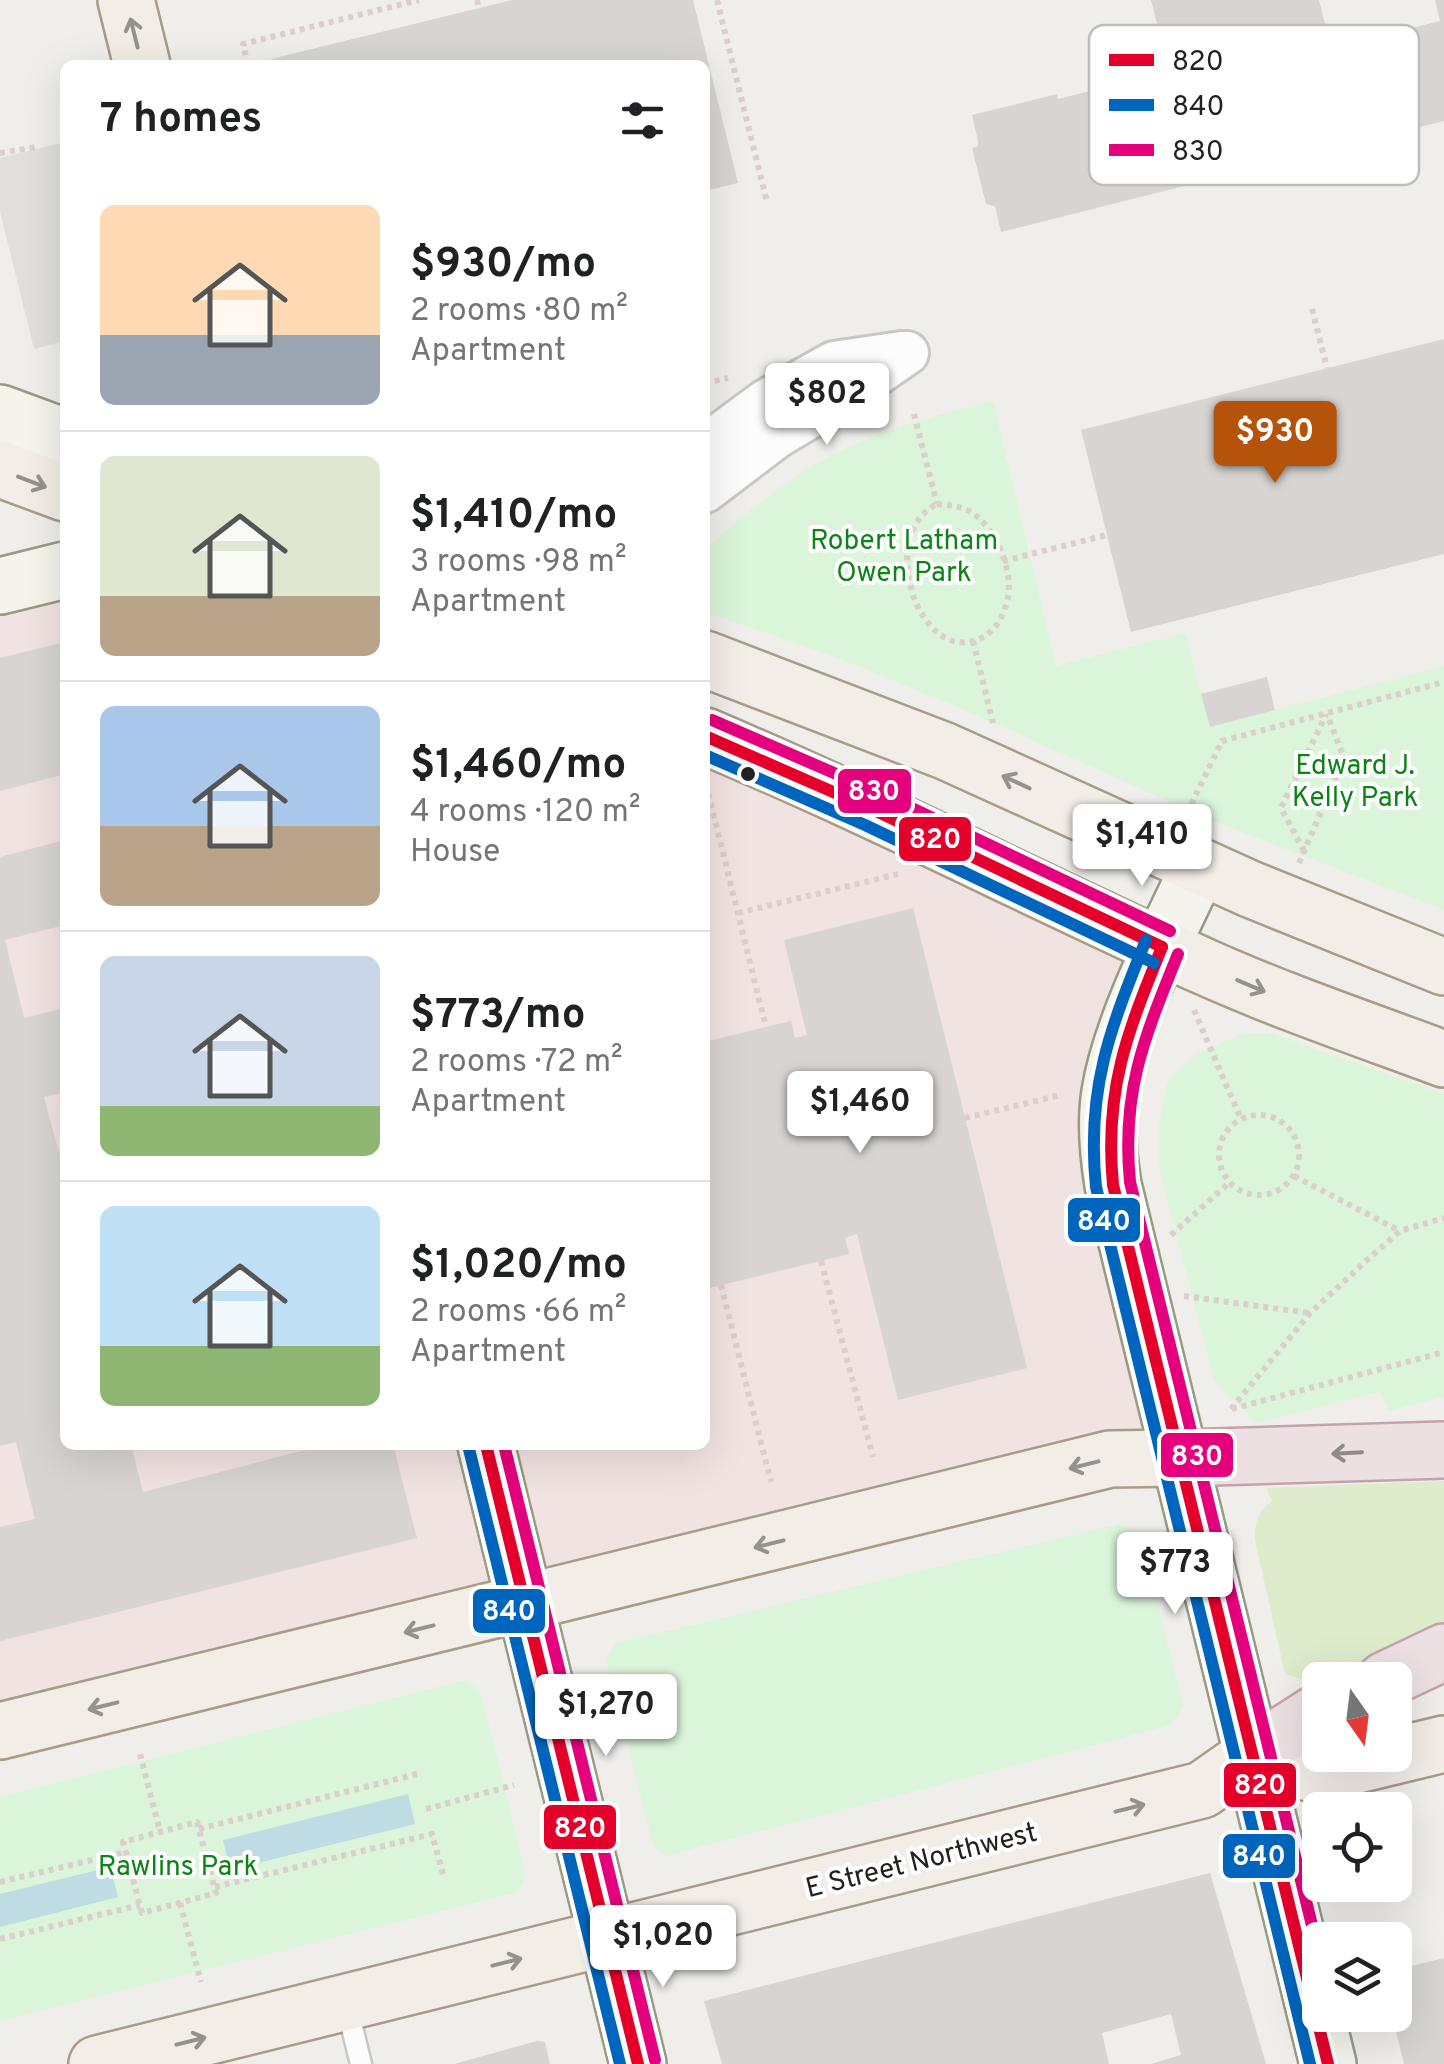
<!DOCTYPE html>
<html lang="en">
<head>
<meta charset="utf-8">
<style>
	:root { --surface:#fff; --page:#f2f2f2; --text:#202124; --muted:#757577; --line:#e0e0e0; --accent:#b45309 }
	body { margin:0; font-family:Overpass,sans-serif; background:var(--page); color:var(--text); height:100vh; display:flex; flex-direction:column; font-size:38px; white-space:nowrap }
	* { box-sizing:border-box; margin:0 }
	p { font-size:32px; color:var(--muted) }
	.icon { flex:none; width:55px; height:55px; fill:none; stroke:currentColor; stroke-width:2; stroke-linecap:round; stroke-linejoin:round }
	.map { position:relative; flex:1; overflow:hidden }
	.sheet { position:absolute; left:60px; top:60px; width:650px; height:1390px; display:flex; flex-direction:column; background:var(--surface); border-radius:15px; box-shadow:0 10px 40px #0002 }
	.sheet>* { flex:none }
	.needle { width:65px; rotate:166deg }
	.fabs { position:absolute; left:1302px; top:1662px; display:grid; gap:20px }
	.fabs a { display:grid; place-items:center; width:110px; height:110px; border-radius:15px; background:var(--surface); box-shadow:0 10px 40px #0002; font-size:50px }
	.price { position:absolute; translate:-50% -85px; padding:0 22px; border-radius:10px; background:#fff; color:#222; font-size:32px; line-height:65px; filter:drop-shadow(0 2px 5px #0008) }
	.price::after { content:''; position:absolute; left:50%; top:60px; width:30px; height:22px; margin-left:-15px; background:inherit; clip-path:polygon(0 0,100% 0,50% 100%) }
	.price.active { background:var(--accent); color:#fff }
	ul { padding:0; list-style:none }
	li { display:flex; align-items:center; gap:30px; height:250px; padding:0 40px }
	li+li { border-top:2px solid var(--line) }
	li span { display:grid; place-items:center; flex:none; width:280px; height:200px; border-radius:15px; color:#555 }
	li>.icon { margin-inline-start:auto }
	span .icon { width:120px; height:120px; fill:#fffc; stroke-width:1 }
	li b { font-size:42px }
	h2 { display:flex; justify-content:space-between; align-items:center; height:120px; padding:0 40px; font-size:42px }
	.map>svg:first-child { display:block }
	.commercial { fill:#f1e3e1 }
	.grass { fill:#ddeccb }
	.park { fill:#daf5da }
	.parking { fill:#e0dfde }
	.water { fill:#bfdbe3 }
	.building { fill:#d7d4d2 }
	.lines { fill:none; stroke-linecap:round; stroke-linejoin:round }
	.lane-casing { stroke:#c9c8c7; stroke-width:25 }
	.street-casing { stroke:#c9c8c7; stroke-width:48 }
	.secondary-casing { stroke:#999a82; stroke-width:60 }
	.primary-casing { stroke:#a79c86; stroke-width:60 }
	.highway-casing { stroke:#c5a2ac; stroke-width:60 }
	.path { stroke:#dccecd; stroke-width:6; stroke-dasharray:5 5; stroke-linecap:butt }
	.lane { stroke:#fdfcfc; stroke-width:20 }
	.street { stroke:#fdfcfc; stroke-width:42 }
	.secondary { stroke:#f4f4ed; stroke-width:55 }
	.primary { stroke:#f3ede7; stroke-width:55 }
	.highway { stroke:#ece0e2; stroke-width:55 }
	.bus-1-casing { stroke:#fff; stroke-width:20 }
	.bus-2-casing { stroke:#fff; stroke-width:20 }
	.bus-3-casing { stroke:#fff; stroke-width:20 }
	.bus-1 { stroke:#e4002b; stroke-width:12 }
	.bus-2 { stroke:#0065bd; stroke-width:12 }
	.bus-3 { stroke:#e5007d; stroke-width:12 }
	.oneway { stroke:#95928e }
	.oneway2 { stroke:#918a8c }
	.bus-dot { fill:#222; stroke:#fff; stroke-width:4 }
	.labels { text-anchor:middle; stroke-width:8; stroke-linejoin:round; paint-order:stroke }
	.park-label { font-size:28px; fill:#0c8416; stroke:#fff }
	.street-label { font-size:28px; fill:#222; stroke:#fff }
	.key { fill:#fff; stroke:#bdbdbd; stroke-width:2.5 }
	.key-label { font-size:28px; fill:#222 }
	.line-badge { stroke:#fff; stroke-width:4 }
	.badge-label { font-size:28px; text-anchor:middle; font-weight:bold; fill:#fff }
</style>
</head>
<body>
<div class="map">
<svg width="1444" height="2064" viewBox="0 0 1444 2064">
	<rect width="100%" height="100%" fill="#f0eeeb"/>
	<path class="commercial" d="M65 570V1445H705V736L1162 947 1116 1065 1181 1458 0 1731V586Z"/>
	<path class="grass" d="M1444 1481V1626L1333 1680H1320V1686L1313 1690 1309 1681 1285 1674 1255 1540C1254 1523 1258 1513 1272 1501L1266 1488Z"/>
	<g class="park">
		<path d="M993 401 1056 666 1185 633 1210 727 1444 666V910L1208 819 956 706 830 655 705 612V549C743 515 785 480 830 456 881 429 938 415 993 401Z"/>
		<path d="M1271 1033 1444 1094V1397L1388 1411 1381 1391 1257 1423 1214 1380 1159 1168V1123L1167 1083 1197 1054 1242 1034Z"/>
		<path d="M1120 1524 1140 1533 1183 1706 1171 1725 665 1856 653 1846 606 1659 616 1643Z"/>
		<path d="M466 1680 480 1691 505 1788 525 1874 519 1892 0 2021V1797Z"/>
	</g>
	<path class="parking" d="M65 142V341L34 349 0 212V158Z"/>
	<g class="water">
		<path d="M408 1794 415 1824 230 1870 223 1840Z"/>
		<path d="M110 1867 118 1897 0 1927V1894Z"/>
	</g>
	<g class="building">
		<path d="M512 0H693L738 183 705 191V65H621L620 61 606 65H273L271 59Z"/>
		<path d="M1151 0H1319L1331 48 1440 21 1435 0H1444V121L1001 232 995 206 986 204 972 148 978 146V141L972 115 1057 94 1058 99 1169 71Z"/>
		<path d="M1444 339V554L1131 632 1081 430Z"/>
		<path d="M65 642V774L0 791V658Z"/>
		<path d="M1267 677 1275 710 1210 727 1201 694Z"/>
		<path d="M65 840V925L5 940 24 1018 65 1008V1092L44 1097 65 1175V1445H131L143 1492 325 1445H393L417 1538 0 1641V1527L35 1519 16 1442 0 1446V857Z"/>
		<path d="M913 908 1027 1368 898 1400 857 1234 845 1238 849 1254 705 1289V1042L791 1021 795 1038 807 1035 784 940Z"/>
		<path d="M1210 1873 1266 2064H1151L1181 2055 1171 2014 1102 2033 1109 2064H722L704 2001Z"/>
		<path d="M1444 1958V2064H1404L1392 2015H1395V1970Z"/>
		<path d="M537 2041 545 2042 550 2064H454Z"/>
	</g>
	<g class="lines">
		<defs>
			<path id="lane" d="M346 2003 361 2064"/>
			<g id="street">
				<path d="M705 446 766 401 834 363 902 353"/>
				<path d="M705 491 776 437 846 395 907 353"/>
			</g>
			<g id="secondary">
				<path d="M0 413 65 437"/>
				<path d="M0 586 65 570"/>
				<path d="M1199 867C1169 931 1121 1023 1110 1092 1105 1122 1108 1154 1113 1185L1328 2064"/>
				<path d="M486 1445 638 2064"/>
			</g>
			<g id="primary">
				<path d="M126 0 142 65"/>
				<path d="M0 469 65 493"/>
				<path d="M705 659 945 751 1250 889 1444 967"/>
				<path d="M705 736C874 807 1036 891 1203 966 1281 1001 1363 1029 1444 1059"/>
				<path d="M0 1731 1110 1459 1181 1458"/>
				<path d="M97 2064 1202 1790 1252 1755 1309 1773 1328 1772 1444 1744"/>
			</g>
			<g id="highway">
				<path d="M1181 1458 1444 1450"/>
				<path d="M1385 1680 1444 1652"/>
				<path d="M1252 1755 1320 1711"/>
			</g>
		</defs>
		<use href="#lane" class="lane-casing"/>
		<use href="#street" class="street-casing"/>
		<use href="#secondary" class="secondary-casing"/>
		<use href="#primary" class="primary-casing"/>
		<use href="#highway" class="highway-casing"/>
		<g class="path">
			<path d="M477 0 479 8"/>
			<path d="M717 0 767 202"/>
			<path d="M248 65 243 44 419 0"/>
			<path d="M0 153 36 147"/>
			<path d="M1312 309 1327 368"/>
			<path d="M705 383 728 378"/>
			<path d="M914 414 937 504"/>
			<path d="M937 504C949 505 963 506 974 514 996 531 1013 569 1008 597 1004 615 997 631 979 639 918 665 876 534 937 504Z"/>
			<path d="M1003 561 1107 535"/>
			<path d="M973 641 993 723"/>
			<path d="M706 784 766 1027"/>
			<path d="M1187 813 1222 741 1444 682"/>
			<path d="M1304 851 1281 808 1326 715"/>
			<path d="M1299 863 1344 758 1327 714"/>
			<path d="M738 913 902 873"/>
			<path d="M1194 1010 1241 1119"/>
			<circle cx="1259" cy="1155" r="40"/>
			<path d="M965 1118 1061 1095"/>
			<path d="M1294 1176 1400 1231"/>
			<path d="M1171 1235 1229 1183"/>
			<path d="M821 1261 873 1457"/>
			<path d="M721 1285 771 1482"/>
			<path d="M1184 1296 1309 1313"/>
			<path d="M1231 1409 1310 1313 1366 1261 1400 1231 1444 1218"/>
			<path d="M1232 1409 1444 1352"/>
			<path d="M140 1754 160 1832"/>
			<path d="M426 1809 514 1785"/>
			<path d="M197 1822 216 1893 142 1913 123 1842Z"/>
			<path d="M199 1829 417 1774"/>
			<path d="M0 1882 126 1852"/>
			<path d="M215 1887 432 1834 444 1878"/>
			<path d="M180 1903 201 1982"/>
			<path d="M0 1939 140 1905"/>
		</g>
		<use href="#lane" class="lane"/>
		<use href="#street" class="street"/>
		<use href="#secondary" class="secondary"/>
		<use href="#primary" class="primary"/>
		<use href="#highway" class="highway"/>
		<defs>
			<g id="bus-1">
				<path d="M705 736 872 809 1162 947"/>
				<path d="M1162 947C1127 1033 1104 1090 1113 1185L1328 2064"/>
				<path d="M486 1445 638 2064"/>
			</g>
			<g id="bus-2">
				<path d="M705 755 865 825 1154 963"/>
				<path d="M1146 940C1110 1029 1086 1089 1096 1187L1310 2064"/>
				<path d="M469 1449 620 2064"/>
			</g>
			<g id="bus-3">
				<path d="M712 720 880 793 1170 931"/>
				<path d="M1178 954C1145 1036 1121 1091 1130 1182L1320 1958"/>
				<path d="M504 1445 655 2060"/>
			</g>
		</defs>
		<use href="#bus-1" class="bus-1-casing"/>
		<use href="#bus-2" class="bus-2-casing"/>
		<use href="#bus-3" class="bus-3-casing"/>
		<use href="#bus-1" class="bus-1"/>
		<use href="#bus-2" class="bus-2"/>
		<use href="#bus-3" class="bus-3"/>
	</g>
	<defs><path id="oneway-shaft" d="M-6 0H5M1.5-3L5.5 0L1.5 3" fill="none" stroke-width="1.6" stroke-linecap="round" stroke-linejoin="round" transform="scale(2.5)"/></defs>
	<g class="oneway">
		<use href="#oneway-shaft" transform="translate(134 33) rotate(-104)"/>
		<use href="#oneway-shaft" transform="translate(32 482) rotate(21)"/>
		<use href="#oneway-shaft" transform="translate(1016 782) rotate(-155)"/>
		<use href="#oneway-shaft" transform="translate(1251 986) rotate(23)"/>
		<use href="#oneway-shaft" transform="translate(1084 1465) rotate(166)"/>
		<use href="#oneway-shaft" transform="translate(769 1544) rotate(166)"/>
		<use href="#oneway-shaft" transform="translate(419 1629) rotate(166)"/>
		<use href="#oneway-shaft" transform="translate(103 1706) rotate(166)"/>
		<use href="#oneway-shaft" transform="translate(1130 1808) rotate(-14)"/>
		<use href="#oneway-shaft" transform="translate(507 1962) rotate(-14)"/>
		<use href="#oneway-shaft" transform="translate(191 2041) rotate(-14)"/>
	</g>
	<use class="oneway2" href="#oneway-shaft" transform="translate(1347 1453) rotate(177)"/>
	<circle class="bus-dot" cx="748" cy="774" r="9"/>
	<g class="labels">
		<g class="park-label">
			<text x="904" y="549">Robert Latham<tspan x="904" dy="32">Owen Park</tspan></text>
			<text x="1355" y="774">Edward J.<tspan x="1355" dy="32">Kelly Park</tspan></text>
			<text x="178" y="1875">Rawlins Park</text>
		</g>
		<g class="street-label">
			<text transform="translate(921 1859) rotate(-14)" y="10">E Street Northwest</text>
		</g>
	</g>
	<rect x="1089" y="25" width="330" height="160" rx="15" class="key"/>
	<rect x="1109" y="54" width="45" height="12" fill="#e4002b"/>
	<rect x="1109" y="99" width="45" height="12" fill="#0065bd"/>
	<rect x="1109" y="144" width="45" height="12" fill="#e5007d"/>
	<g class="key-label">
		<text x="1172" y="70">820</text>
		<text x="1172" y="115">840</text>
		<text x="1172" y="160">830</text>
	</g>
	<g class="line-badge">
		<rect x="836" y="767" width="77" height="48" rx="10" fill="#e5007d"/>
		<rect x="897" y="815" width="76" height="48" rx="10" fill="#e4002b"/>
		<rect x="1066" y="1196" width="76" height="48" rx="10" fill="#0065bd"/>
		<rect x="1159" y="1431" width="76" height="48" rx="10" fill="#e5007d"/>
		<rect x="471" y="1587" width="76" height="48" rx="10" fill="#0065bd"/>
		<rect x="1222" y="1761" width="76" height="48" rx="10" fill="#e4002b"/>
		<rect x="542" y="1803" width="76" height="48" rx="10" fill="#e4002b"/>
		<rect x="1221" y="1832" width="76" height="48" rx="10" fill="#0065bd"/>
	</g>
	<g class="badge-label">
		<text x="874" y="800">830</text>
		<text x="935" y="848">820</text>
		<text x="1104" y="1230">840</text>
		<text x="1197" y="1465">830</text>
		<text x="509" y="1620">840</text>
		<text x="1260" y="1794">820</text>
		<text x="580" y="1837">820</text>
		<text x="1259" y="1865">840</text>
	</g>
</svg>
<div class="fabs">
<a><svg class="needle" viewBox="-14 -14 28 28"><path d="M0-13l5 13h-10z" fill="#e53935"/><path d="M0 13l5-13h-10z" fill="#757577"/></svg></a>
<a><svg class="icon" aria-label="locate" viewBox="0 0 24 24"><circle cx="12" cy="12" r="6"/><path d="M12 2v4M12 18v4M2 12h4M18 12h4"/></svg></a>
<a><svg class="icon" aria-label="layers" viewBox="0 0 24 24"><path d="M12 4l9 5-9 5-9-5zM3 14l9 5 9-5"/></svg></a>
</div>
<b class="price" style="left:827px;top:448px">$802</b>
<b class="price active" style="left:1275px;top:486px">$930</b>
<b class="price" style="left:1142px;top:889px">$1,410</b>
<b class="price" style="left:860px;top:1156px">$1,460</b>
<b class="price" style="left:1175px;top:1617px">$773</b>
<b class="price" style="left:606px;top:1759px">$1,270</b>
<b class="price" style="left:663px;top:1990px">$1,020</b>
<section class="sheet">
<h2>7 homes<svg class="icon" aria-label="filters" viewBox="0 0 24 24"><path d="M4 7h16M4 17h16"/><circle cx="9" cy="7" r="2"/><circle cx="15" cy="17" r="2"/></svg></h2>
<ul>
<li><span style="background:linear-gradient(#ffd9b3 65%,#9aa5b1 0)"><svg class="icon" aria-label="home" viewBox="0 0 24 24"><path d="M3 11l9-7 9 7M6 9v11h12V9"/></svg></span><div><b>$930/mo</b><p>2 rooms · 80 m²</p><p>Apartment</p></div></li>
<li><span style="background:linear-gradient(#dfe7d0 70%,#b9a48a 0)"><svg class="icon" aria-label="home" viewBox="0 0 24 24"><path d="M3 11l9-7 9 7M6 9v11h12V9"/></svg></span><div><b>$1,410/mo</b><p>3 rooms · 98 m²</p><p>Apartment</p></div></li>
<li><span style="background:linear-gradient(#a9c7e8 60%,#b9a48a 0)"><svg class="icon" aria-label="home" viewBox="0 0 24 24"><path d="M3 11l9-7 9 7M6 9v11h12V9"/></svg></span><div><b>$1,460/mo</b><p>4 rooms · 120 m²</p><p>House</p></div></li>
<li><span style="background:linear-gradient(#c9d6e8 75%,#8fb573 0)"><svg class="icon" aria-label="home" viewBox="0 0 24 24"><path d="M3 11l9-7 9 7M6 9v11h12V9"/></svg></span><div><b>$773/mo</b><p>2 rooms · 72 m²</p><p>Apartment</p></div></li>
<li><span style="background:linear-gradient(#bfe0f5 70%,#8fb573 0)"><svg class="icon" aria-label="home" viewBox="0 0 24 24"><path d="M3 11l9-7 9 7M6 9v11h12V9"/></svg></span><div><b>$1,020/mo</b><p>2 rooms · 66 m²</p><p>Apartment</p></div></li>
</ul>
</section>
</div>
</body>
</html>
